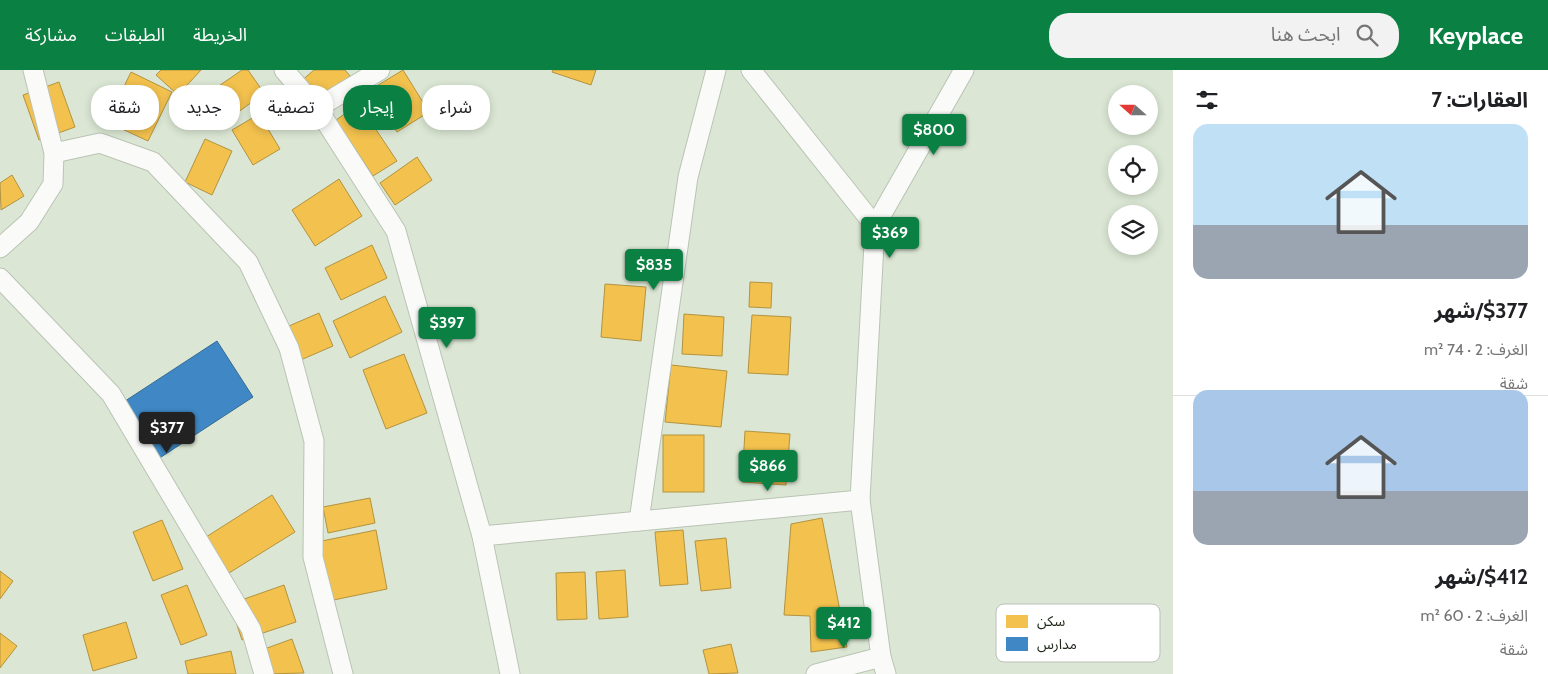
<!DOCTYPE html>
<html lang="ar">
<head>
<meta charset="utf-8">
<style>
	:root { --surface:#fff; --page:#f2f2f2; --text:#202124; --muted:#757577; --line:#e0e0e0; --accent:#0b8043 }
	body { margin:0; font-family:Cabin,"Noto Sans Arabic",sans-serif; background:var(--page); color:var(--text); direction:rtl; height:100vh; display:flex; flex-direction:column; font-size:19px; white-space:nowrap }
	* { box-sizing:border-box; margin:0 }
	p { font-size:16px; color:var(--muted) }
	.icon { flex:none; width:28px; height:28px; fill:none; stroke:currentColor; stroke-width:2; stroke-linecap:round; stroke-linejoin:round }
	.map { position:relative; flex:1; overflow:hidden; direction:ltr }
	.sheet { display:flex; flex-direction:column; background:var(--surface); width:375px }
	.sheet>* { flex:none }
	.guide { position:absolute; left:15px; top:15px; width:475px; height:45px; direction:rtl; display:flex; gap:10px }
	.needle { width:32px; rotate:291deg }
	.controls { position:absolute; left:1108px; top:15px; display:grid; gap:10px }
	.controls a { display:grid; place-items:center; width:50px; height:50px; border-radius:50%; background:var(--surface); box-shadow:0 2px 8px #0003; font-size:25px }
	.price { position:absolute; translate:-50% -42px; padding:0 11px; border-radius:5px; background:var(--accent); color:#fff; font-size:16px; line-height:32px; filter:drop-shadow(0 1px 2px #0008) }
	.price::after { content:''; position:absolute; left:50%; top:30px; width:15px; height:11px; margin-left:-8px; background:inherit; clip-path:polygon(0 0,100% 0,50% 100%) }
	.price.current { background:#222; color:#fff }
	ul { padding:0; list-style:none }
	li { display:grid; align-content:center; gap:10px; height:265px; padding:0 20px }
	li+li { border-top:1px solid var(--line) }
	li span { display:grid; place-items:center; height:155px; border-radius:15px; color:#555 }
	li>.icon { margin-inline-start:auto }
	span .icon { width:90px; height:90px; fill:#fffc; stroke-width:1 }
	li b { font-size:21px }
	h2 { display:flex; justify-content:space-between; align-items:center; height:60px; padding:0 20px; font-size:21px }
	.chip { padding:0 18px; border-radius:20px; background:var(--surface); box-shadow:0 2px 8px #0003; font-size:18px; line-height:45px }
	.chip.current { background:var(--accent); color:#fff }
	header { display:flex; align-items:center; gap:30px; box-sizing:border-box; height:70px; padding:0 25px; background:var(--accent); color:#fff }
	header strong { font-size:24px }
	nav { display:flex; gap:28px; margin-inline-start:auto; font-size:18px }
	.search { width:350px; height:45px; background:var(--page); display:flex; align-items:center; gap:12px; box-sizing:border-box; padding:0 18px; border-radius:20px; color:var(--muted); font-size:19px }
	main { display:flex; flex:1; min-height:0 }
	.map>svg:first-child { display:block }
	.homes { fill:#f2c14e; stroke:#b3933f }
	.schools { fill:#3f88c5; stroke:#366b92 }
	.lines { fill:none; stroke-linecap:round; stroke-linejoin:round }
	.street-casing { stroke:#bac3b4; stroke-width:21 }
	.street { stroke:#fafbf9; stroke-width:19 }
	.key { fill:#fff; stroke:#bcbebb; stroke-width:1 }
	.key-label { font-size:14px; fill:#20281b }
</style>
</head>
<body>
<header>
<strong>Keyplace</strong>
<div class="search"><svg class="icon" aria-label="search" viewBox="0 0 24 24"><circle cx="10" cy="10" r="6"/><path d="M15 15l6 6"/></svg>ابحث هنا</div>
<nav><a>الخريطة</a><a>الطبقات</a><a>مشاركة</a></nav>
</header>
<main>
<section class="sheet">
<h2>العقارات: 7<svg class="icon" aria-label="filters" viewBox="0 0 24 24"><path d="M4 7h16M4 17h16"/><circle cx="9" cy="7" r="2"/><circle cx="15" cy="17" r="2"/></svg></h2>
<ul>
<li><span style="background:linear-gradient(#bfe0f5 65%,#9aa5b1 0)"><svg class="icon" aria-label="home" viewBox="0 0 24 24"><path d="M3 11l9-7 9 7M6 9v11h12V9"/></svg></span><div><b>$377/شهر</b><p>الغرف: 2 · 74 m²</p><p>شقة</p></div></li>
<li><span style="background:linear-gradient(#a9c7e8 65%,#9aa5b1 0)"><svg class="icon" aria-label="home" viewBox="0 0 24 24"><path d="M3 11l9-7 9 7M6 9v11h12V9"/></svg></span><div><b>$412/شهر</b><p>الغرف: 2 · 60 m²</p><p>شقة</p></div></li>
</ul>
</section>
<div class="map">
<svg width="1173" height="604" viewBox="0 0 1173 604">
	<rect width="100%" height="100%" fill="#dbe7d4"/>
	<g class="homes">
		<path d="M161 0H201L178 25 156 5Z"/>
		<path d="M242 0H248L264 23 229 49 210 22Z"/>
		<path d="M314 0H345L350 6 310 41 292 19Z"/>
		<path d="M403 0 429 42 397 62 370 20Z"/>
		<path d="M553 0H596L591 15 552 2Z"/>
		<path d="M131 2 172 22 148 71 107 52Z"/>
		<path d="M59 12 75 57 39 70 23 25Z"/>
		<path d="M359 34 397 91 373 106 336 50Z"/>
		<path d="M259 44 280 79 253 95 232 60Z"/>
		<path d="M205 69 232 81 212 125 185 112Z"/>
		<path d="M417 87 432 110 395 135 380 113Z"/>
		<path d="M12 105 24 126 1 140 0 113Z"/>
		<path d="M339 109 362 146 315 176 292 140Z"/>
		<path d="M372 175 387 208 341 230 325 198Z"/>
		<path d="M750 212 772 213 771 238 749 237Z"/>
		<path d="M605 214 646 217 641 271 601 267Z"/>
		<path d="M385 226 402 262 350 288 333 251Z"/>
		<path d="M319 243 333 276 289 295 275 262Z"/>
		<path d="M684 244 724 247 722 286 682 284Z"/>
		<path d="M752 245 791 247 788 305 748 303Z"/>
		<path d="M404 284 427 343 386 359 363 300Z"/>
		<path d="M671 295 727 301 721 357 665 352Z"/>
		<path d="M745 361 790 364 786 415 742 412Z"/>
		<rect x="663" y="365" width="41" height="57"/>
		<path d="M272 425 295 462 229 503 206 467Z"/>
		<path d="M370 428 375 453 328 463 323 437Z"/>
		<path d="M822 448 847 577 811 582 810 546 784 545 791 454Z"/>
		<path d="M162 450 183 499 153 511 133 462Z"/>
		<path d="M376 460 387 519 319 533 307 474Z"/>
		<path d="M683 460 688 514 660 516 655 462Z"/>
		<path d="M726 468 731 518 701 521 695 471Z"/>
		<path d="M625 500 628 547 599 549 596 502Z"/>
		<path d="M0 501 13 511 0 529Z"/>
		<path d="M585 502 587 549 557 550 556 503Z"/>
		<path d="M187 515 207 565 181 575 161 525Z"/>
		<path d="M284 515 296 552 242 570 230 534Z"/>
		<path d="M126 552 137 588 93 601 83 565Z"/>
		<path d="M0 563 17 576 0 598Z"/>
		<path d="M292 569 304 603 264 604 256 582Z"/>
		<path d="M731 574 738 603 709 604 703 580Z"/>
		<path d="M231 581 236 604H188L185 591Z"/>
	</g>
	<path class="schools" d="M217 271 253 327 155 391 119 335Z"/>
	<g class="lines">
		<defs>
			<g id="street">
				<path d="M284 0 317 38 396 161 482 466 510 604"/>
				<path d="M751 0 875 156 860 430"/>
				<path d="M317 38 380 0"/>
				<path d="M54 83 100 73 153 92 248 192 289 278 314 371 313 487 343 604"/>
				<path d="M875 156 964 0"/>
				<path d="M0 178 29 152 53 114 54 83 33 0"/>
				<path d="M0 208 111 324 251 559 264 604"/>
				<path d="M639 451 688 107 716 0"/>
				<path d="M482 466 860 430 881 587 886 604"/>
				<path d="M816 604 881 587"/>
			</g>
		</defs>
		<use href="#street" class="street-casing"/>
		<use href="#street" class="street"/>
	</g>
	<rect x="996" y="534" width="164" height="58" rx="8" class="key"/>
	<rect x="1006" y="545" width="22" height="13" fill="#f2c14e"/>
	<rect x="1006" y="567" width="22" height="14" fill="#3f88c5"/>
	<g class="key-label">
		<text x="1037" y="556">سكن</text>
		<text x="1037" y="579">مدارس</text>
	</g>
</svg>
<div class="controls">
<a><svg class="needle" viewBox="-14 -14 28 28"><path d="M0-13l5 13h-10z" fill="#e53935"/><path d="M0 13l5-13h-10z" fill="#757577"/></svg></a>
<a><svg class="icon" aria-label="locate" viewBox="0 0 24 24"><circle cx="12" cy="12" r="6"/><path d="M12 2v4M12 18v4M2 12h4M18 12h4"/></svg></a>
<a><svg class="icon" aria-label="layers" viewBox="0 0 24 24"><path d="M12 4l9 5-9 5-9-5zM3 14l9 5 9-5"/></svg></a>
</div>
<b class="price" style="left:934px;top:86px">$800</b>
<b class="price" style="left:890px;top:189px">$369</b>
<b class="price" style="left:654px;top:221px">$835</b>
<b class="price" style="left:447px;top:279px">$397</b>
<b class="price current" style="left:167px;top:384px">$377</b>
<b class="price" style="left:768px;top:422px">$866</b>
<b class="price" style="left:844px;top:579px">$412</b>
<div class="guide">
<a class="chip">شراء</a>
<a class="chip current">إيجار</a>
<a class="chip">تصفية</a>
<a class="chip">جديد</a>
<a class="chip">شقة</a>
</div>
</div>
</main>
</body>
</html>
